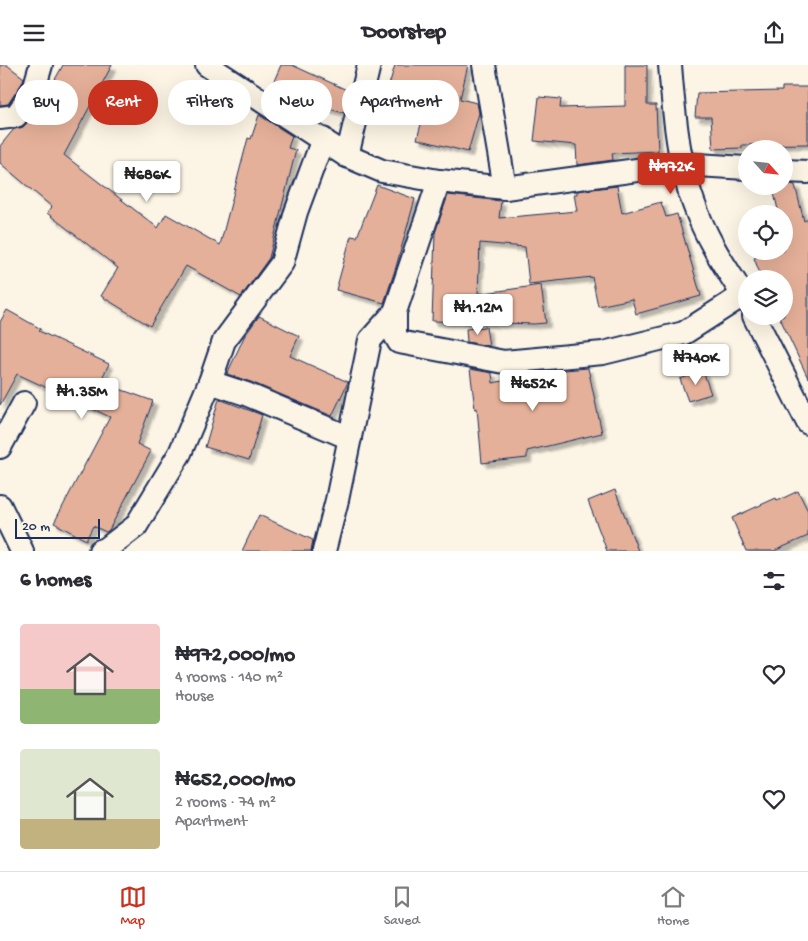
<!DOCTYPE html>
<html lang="en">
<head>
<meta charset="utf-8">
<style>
	:root { --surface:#fff; --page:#f2f2f3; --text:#2b2b33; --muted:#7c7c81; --line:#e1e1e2; --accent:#c8321e }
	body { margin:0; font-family:"Gochi Hand",sans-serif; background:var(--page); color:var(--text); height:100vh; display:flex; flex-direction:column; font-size:19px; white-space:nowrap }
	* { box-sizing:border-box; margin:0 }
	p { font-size:16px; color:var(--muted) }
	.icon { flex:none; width:28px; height:28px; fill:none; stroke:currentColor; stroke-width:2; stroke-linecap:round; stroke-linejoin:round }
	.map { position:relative; height:486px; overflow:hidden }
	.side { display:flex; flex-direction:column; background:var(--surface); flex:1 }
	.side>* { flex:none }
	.hud { position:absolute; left:15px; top:15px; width:500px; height:45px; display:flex; gap:10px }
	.needle { width:32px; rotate:117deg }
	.fabs { position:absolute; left:738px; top:75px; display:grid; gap:10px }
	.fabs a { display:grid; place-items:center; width:55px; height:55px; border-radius:50%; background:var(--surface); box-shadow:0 5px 20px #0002; font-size:25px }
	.scale { position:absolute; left:15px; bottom:12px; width:85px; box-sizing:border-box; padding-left:5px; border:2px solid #1b2f5e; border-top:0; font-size:14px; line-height:18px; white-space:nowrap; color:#1b2f5e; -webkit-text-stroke:4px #fcf5e5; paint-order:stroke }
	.price { position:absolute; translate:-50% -42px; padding:0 11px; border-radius:5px; background:#fff; color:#222; font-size:16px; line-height:32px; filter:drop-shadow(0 1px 2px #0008) }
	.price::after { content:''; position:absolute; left:50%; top:30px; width:15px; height:11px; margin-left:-8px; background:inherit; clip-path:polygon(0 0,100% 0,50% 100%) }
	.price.active { background:var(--accent); color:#fff }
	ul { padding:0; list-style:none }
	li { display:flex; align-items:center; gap:15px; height:125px; padding:0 20px }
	li span { display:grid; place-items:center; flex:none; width:140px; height:100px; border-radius:5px; color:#555 }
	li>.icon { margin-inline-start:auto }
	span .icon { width:60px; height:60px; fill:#fffc; stroke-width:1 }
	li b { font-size:21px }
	h2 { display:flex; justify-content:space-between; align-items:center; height:60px; padding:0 20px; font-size:21px }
	.chip { padding:0 18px; border-radius:22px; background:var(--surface); box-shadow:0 5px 20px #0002; font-size:18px; line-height:45px }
	.chip.active { background:var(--accent); color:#fff }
	header { display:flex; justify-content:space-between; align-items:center; height:65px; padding:0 20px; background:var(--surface); font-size:22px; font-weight:700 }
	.menu { display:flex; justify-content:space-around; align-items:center; height:70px; border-top:1px solid var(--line); background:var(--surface); font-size:14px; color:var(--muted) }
	.menu a { display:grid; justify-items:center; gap:2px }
	.menu .active { color:var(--accent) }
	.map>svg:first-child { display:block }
	.building { fill:#e5b099; stroke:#1b2f5e; filter:url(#shadow) }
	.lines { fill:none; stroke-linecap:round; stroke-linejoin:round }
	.street-casing { stroke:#1b2f5e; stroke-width:26 }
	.street { stroke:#fcf5e5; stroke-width:22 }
</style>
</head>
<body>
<header><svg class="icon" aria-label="menu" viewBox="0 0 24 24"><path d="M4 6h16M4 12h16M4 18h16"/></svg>Doorstep<svg class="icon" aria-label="share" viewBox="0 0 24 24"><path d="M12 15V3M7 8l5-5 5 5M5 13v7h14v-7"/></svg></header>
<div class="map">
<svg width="808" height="486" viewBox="0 0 808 486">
	<defs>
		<filter id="shadow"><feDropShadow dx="4.5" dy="4.5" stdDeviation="1" flood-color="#0004"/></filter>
	</defs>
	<rect width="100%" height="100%" fill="#fcf5e5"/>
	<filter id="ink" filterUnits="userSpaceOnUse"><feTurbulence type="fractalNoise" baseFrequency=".02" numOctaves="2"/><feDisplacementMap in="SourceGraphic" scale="10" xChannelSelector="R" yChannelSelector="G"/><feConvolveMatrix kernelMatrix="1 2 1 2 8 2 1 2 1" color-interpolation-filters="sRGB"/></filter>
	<g filter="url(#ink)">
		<g class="building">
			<path d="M0 0H7L24 13 22 18 8 39 0 40Z"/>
			<path d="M63 0H112L64 90 158 163 166 149 220 180 248 73 251 74 259 50 292 71 288 83 296 85 269 193 241 232 186 201 150 261 101 231 118 203 47 148 52 142 0 98V81L14 64 23 62 27 58 45 30 46 31Z"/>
			<path d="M281 0H292L349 26 344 48 303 37 300 45 270 25Z"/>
			<path d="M395 0H468L460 34 477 38 479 48 468 87 417 74 424 48 384 37Z"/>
			<path d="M625 0H647V40H656L658 86 612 88 613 95 577 100 576 80 534 76 539 32 561 34 560 43 625 41Z"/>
			<path d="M782 22H808V79L742 80V83L713 84 711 52H695L697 28 782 26Z"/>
			<path d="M791 119 795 120 804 156 808 154V313L779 251H784V214H762L754 193 771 186H784V182L787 180 784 167V149H779L773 124Z"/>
			<path d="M377 120 415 134 396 202 384 238 336 225 351 171 357 172Z"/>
			<path d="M617 121 622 148 661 137 666 152 677 149 701 231 636 249 632 234 598 241 592 212 529 219 525 182 480 178 478 229 541 220 546 258 534 259 432 256 435 168 448 130 501 136 499 153 577 146 574 129H577V126Z"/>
			<path d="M7 245 41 264 39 266 109 299 100 317 153 336 137 379 151 386 109 465 106 467 93 461 86 475 54 458 110 352 17 309 0 340V257Z"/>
			<path d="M259 251 299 271 290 291 348 317 332 351 251 317 227 309 244 272Z"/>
			<path d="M486 262 489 281 467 277 466 264Z"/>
			<path d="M588 303 602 368 527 386V393L482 398 477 343 475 344 470 304 492 308 493 318 542 307Z"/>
			<path d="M703 306 711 329 688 336 680 314Z"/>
			<path d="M219 334 262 350 249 395 205 382Z"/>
			<path d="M615 425 638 486H607L588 436Z"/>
			<path d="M798 426 808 446V471L774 486H746L732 453 776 433 777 436Z"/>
			<path d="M259 450 313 475 311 486H242Z"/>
		</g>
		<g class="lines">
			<defs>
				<g id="street">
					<path d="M207 0 347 91 382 106 439 116 505 123 681 99 746 103"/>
					<path d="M484 0 505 123"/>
					<path d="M670 0C675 65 680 122 713 181 723 200 736 217 746 236"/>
					<path d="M0 53 16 51 34 24 41 0"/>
					<path d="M347 91 369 0"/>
					<path d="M784 106 808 107"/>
					<path d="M395 247V270L399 277 504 297 603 288 684 268 743 230"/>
					<path d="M754 251 808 358"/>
					<path d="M210 317 246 329 350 373"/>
					<path d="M0 382 24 338"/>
					<path d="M0 441 22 486"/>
					<path d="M100 486 106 484 136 461 180 388 210 317 224 276 282 198 296 147 323 74"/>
					<path d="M324 486 337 435 370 275 395 247 439 116"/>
				</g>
			</defs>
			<use href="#street" class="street-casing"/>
			<use href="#street" class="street"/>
		</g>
	</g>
</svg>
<div class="fabs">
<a><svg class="needle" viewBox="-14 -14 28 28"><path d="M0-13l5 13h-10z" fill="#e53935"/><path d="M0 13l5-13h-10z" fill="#7c7c81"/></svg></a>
<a><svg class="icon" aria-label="locate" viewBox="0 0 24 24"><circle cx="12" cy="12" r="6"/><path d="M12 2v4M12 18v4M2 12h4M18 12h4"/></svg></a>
<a><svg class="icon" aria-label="layers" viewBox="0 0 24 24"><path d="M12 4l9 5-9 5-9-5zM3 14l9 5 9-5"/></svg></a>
</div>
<div class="scale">20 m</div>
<b class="price active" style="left:671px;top:130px">₦972K</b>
<b class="price" style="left:147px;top:138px">₦686K</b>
<b class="price" style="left:478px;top:271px">₦1.12M</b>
<b class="price" style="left:696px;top:321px">₦740K</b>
<b class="price" style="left:533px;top:347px">₦652K</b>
<b class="price" style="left:82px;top:355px">₦1.35M</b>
<div class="hud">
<a class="chip">Buy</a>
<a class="chip active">Rent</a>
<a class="chip">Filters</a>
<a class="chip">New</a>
<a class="chip">Apartment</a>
</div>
</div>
<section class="side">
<h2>6 homes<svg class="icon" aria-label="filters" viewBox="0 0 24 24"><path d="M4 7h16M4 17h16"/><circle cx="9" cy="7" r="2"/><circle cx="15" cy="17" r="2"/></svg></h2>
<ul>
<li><span style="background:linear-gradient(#f6c9c9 65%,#8fb573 0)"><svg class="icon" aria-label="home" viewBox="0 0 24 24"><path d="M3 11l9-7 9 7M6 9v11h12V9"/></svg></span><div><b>₦972,000/mo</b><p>4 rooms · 140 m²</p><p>House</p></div><svg class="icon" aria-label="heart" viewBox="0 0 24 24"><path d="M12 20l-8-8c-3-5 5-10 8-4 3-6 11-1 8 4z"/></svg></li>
<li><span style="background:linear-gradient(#dfe7d0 70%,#c2b280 0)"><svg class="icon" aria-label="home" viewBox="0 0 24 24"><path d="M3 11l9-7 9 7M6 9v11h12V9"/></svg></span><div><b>₦652,000/mo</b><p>2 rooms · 74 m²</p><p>Apartment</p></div><svg class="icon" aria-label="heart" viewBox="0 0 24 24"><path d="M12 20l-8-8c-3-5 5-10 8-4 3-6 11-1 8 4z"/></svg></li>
</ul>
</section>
<nav class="menu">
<a class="active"><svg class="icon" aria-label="map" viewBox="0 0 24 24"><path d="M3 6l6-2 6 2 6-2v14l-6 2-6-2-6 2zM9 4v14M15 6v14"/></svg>Map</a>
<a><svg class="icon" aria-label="saved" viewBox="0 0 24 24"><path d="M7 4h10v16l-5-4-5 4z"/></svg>Saved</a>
<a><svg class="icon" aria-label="home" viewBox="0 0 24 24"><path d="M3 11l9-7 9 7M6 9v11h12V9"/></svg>Home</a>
</nav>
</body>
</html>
